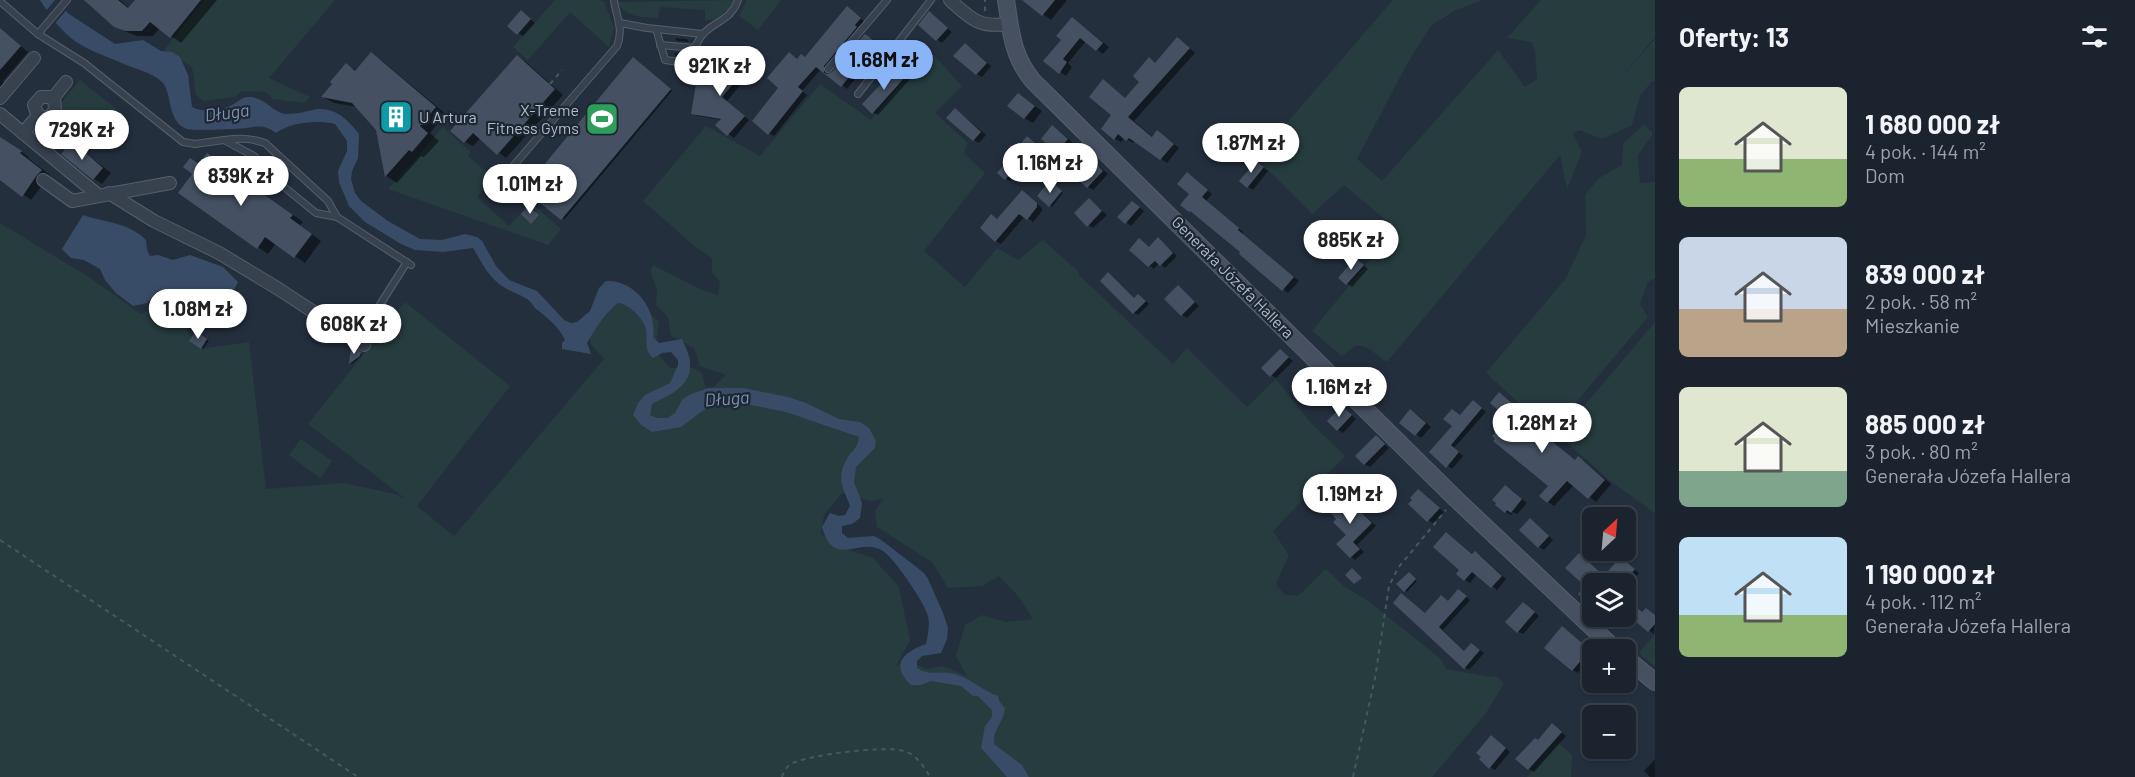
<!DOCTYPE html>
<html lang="pl">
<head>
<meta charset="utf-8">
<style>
	:root { --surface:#1b232e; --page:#242b36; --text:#f1f3f6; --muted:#a0a4aa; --line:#39404a; --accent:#8ab4f8 }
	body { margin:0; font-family:Barlow,sans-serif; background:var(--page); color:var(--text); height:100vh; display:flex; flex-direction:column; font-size:22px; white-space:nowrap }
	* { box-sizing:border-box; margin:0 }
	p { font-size:20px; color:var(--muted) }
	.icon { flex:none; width:33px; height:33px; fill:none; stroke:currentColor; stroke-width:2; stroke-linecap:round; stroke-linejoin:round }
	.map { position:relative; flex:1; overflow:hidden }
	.side { display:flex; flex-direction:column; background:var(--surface); width:480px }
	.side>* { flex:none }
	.needle { width:39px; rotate:26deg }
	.buttons { position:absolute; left:1582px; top:507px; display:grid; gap:12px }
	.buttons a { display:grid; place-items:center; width:54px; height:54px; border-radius:9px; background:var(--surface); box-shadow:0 2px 4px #0004,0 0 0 2px var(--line); font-size:30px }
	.price { position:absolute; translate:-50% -51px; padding:0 14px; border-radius:21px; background:#fff; color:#222; font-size:20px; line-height:39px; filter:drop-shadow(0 2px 3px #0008) }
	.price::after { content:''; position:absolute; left:50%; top:36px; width:18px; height:14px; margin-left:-9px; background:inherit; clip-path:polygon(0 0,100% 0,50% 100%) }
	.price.active { background:var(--accent); color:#111 }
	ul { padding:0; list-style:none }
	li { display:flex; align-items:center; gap:18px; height:150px; padding:0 24px }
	li span { display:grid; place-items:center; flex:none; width:168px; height:120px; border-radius:9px; color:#555 }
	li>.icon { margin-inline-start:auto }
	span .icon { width:72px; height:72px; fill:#fffc; stroke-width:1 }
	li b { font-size:26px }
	h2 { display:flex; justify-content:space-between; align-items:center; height:72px; padding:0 24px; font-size:26px }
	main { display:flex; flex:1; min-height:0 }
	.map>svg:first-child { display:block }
	.green { fill:#263c3f; fill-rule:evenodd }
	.water { fill:#394c67 }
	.pier { fill:#242f3e }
	.shadow { fill:#0007 }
	.building { fill:#455162 }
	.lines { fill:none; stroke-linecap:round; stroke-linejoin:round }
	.lane-casing { stroke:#565f6c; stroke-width:8 }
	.street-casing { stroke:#565f6c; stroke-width:14 }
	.secondary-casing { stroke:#565f6c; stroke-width:18 }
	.path { stroke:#44595c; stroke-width:2; stroke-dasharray:4.5 4.5; stroke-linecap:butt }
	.lane { stroke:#38414e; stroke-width:6 }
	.street { stroke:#38414e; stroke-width:12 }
	.secondary { stroke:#465061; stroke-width:16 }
	.labels { text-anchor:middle; stroke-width:4.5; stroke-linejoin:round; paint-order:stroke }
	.poi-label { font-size:16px; fill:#b4bcc9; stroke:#1d2633; text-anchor:end }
	.street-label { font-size:16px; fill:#b4bcc9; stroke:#1d2633 }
	.water-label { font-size:18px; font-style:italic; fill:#7c92b1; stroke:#1d2633 }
</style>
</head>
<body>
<main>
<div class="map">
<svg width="1655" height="777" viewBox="0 0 1655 777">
	<rect width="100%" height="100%" fill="#242f3e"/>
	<g class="green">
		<path d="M204 0H335L269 78 310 97 304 103 273 99 266 92 242 91 235 97 203 101 196 95 192 67 164 50Z"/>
		<path d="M555 0H599L604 2 614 27 609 47 570 12 528 60 513 47Z"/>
		<path d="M734 0C727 12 719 20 705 21V10L660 7 658 18C641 17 627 18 617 2Z"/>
		<path d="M747 0H781L758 30 739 16Z"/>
		<path d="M1393 0H1482L1454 11 1431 26 1407 64 1357 159 1382 181 1498 50 1525 87 1537 79 1535 51 1532 42 1507 38 1541 0H1655V37L1619 80 1655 39V81H1652L1640 96 1632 125 1602 139 1579 130 1573 134 1582 152 1567 189 1560 155 1387 362 1368 348 1357 345 1342 356 1312 331 1366 265 1393 226 1344 185 1312 214 1253 155 1285 125Z"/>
		<path d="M929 50 962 86 935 113 968 143 964 153 985 173 924 251 965 287 997 248 1018 260 1043 240 1079 272 1078 274 1173 364 1187 348 1247 407 1276 379 1311 423 1345 456 1273 531 1289 555 1276 584 1284 594 1298 596 1326 569 1344 586 1368 601 1441 659 1446 669 1485 676 1498 677 1504 683 1486 713 1432 777H0V223L89 277 141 314 166 301 201 349 249 342 266 489 344 483 395 494 406 499 308 424 405 302 510 386 417 506 454 536 604 359 591 344 588 335 623 293 659 321 655 351 670 368H693L702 373 707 393 726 375 700 366 694 348 671 336 668 317 656 305 657 289 650 271 653 265 700 289 718 295 720 282 712 272V258L698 249 643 201 706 126 760 156 820 84 871 120ZM842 493 870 501 883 499 875 511 877 527 932 562 948 588 982 586 999 576 1019 597 1033 619 1006 622 982 615 965 625 956 656 967 676 943 666 927 669 910 662 896 666 910 640 899 587 873 558 834 545 821 533 824 515Z"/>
		<path d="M80 80 120 112 99 137 70 132 54 152 31 135 38 126 51 125 62 114V102Z"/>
		<path d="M1644 124 1653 134 1638 155 1640 183 1655 182V278L1648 282 1640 304 1648 317 1551 432 1486 373 1566 278 1586 235 1585 195 1599 178 1622 165 1623 144Z"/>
		<path d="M443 127 471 152 468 156 493 178 477 197 509 226 531 203 561 229 548 245 388 189Z"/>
		<path d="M1655 322V513L1613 483 1559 436Z"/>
		<path d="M301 439 332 461 320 478 289 455Z"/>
		<path d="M1655 634V667L1639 653Z"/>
		<path d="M1559 744 1572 755 1571 777H1527Z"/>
	</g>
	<g class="water">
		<path d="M40 0H56L69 14 115 44 143 40 161 51 172 52 180 57 188 75 192 107C204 113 221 111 232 105 238 102 242 97 248 97 261 96 270 108 281 113 286 115 294 113 299 113 306 112 311 110 317 109 337 108 348 120 359 134L358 158 352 171 351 179 355 193 361 201 388 221 420 239 442 240 465 234 477 237 482 241 496 266 509 280 537 291 564 320 571 323 577 322 590 311 599 288 606 281C635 280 657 309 653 337L659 343 682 339C685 346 689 354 690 361 693 386 670 395 652 404L650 415 657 418H667L675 413 682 400 689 395 708 388H743L788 397 806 403 839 419 860 422 869 428 876 441 875 448 856 467 854 482 862 503 860 518 852 524 842 526V533L848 538 874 536 880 539 924 573 928 579 943 613 948 628 947 639 941 653 922 656 917 661V668C928 676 938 671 950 673 968 676 981 690 998 696L999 701 1005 708C1004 722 992 730 994 744L1022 765 1029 777H1007L981 748 985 726 992 717V710L978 696H973L961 686 931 681 921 685H911C889 664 904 652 926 644 928 636 930 624 928 616 924 602 895 559 883 551 859 536 834 570 822 527L830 513 839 516 845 515 850 506C842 485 835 476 850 454 855 448 858 446 859 437L786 412 746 404 709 406 681 427 652 432 641 425 633 415 638 403 645 395 670 383 678 365V360L671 352 662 353 653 358C643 349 648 340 646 329 643 318 629 304 618 303 605 313 595 329 587 343L591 354 562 349V343L565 340C559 327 547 317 536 309 533 306 531 301 527 299 517 293 506 290 498 283 485 272 482 262 473 248L443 252 415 250 401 244 365 222 349 206 339 182 338 171 347 151V141L335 124C316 120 292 122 276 133 265 125 259 126 246 128 238 129 193 131 187 129 166 121 173 93 162 82 154 74 140 70 129 66 82 46 69 46 40 0Z"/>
		<path d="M83 215C106 223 128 222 146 240L147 250 150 256 158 255 173 260 190 255 223 267 238 282 232 294 224 301 223 321 213 320 177 294 157 291 147 303 133 306 116 293 105 280 100 269 84 260 71 258 62 249Z"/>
	</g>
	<path class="pier" d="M55 0H60L68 8 53 26 44 13Z"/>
	<g class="shadow">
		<path d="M86 0H120L130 9 137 0H217L181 43 160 28 153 36H137L124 31 113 25Z"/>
		<path d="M1029 0H1067L1051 20 1027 3Z"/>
		<path d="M852 11 865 22 829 69 828 75 821 69 802 91 807 95 774 136 769 133 754 121 780 87 798 60 806 58Z"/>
		<path d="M521 12 535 23 523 36 518 33Z"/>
		<path d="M929 13 952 32 942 43 920 25Z"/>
		<path d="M1078 23 1109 47 1103 54 1086 41 1068 63 1072 67 1066 76 1045 61Z"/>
		<path d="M0 29 28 52 3 81 7 92 0 100Z"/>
		<path d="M675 38 687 39 689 42 677 41Z"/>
		<path d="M871 38 881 47 847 89 828 75 832 74Z"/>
		<path d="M1184 43 1195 53 1134 121 1153 137 1164 136 1179 148 1167 163 1136 141 1133 143 1125 138 1121 142 1115 139 1110 85 1126 99 1156 64Z"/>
		<path d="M970 48 991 66 982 77 977 74Z"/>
		<path d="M674 53 686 54 688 55 687 58 676 56Z"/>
		<path d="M371 54 382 61 446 114 430 133 439 141 424 157 421 156 397 183 386 176 378 129 358 107 334 103 323 97 346 65 357 71Z"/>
		<path d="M518 57 526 62 563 95 506 158 481 138 473 146 465 142Z"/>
		<path d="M736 59 751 72 727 101 749 120 734 138 717 125 722 120 698 116 693 113 708 87 724 68Z"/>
		<path d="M636 60 672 91 564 220 552 190Z"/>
		<path d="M897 69 910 79 878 115 873 112Z"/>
		<path d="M1019 94 1042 111 1033 123 1024 118Z"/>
		<path d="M960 113 986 135 979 143 974 140Z"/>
		<path d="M1058 130 1072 142 1063 154 1058 151Z"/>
		<path d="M0 137 29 157 28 158 50 175 31 200 0 178Z"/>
		<path d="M1032 141 1039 147 1010 181 1006 178Z"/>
		<path d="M73 143 111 173 102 184 94 179Z"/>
		<path d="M1088 157 1108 174 1093 190 1088 187Z"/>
		<path d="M218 161 303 222 300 225 321 241 305 263 276 243 268 254 258 247 194 173 200 165Z"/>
		<path d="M1261 166 1268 171 1253 190 1248 187Z"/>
		<path d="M1187 174 1212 194 1206 201 1243 232 1242 234 1299 281 1288 293 1242 252 1190 211 1191 194Z"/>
		<path d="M1052 183 1063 193 1052 207 1039 196Z"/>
		<path d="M1027 195 1042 208V211L1033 222 1025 216 1001 244 996 241 998 221Z"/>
		<path d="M1090 200 1107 215 1093 228 1088 225Z"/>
		<path d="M1137 205 1144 211 1131 226 1120 217Z"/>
		<path d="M1158 239 1177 256 1165 268 1159 263 1154 269 1131 249 1150 248Z"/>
		<path d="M1360 262 1368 269 1352 287 1340 278Z"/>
		<path d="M1108 273 1135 299 1143 298 1149 304 1138 315 1134 313Z"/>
		<path d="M1179 287 1199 306 1187 318 1182 315Z"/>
		<path d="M196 333 209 341 203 349 191 341Z"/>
		<path d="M352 349 362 355 352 364 350 363Z"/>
		<path d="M1280 351 1293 361 1276 378 1271 375Z"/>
		<path d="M1500 394 1529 418 1526 421 1576 461 1578 458 1585 462 1611 484 1596 502 1574 485 1554 506 1548 502 1550 486 1509 418Z"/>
		<path d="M1477 405 1486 412 1454 448 1463 456 1452 469 1431 452 1461 416Z"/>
		<path d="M1343 407 1356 419 1343 433 1338 430Z"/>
		<path d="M1416 414 1431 427 1421 438 1401 422Z"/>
		<path d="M1376 437 1389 448 1370 467 1364 464Z"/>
		<path d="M1511 490 1527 503 1517 514 1513 512 1511 515 1506 512Z"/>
		<path d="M1419 491 1444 512 1433 523 1428 520Z"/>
		<path d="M1351 502 1376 526 1357 545 1364 552 1355 560 1351 557 1348 535Z"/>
		<path d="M1531 520 1553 540 1544 550 1539 547Z"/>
		<path d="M1447 533 1474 555 1476 553 1481 556 1506 579 1497 590 1477 574 1470 583 1465 580Z"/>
		<path d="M1579 555 1606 577 1625 562 1639 573 1626 589V584H1593V604Z"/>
		<path d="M1411 575 1417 581 1407 592 1398 584Z"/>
		<path d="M1463 594 1470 600 1443 630 1465 652 1476 647 1484 653 1469 670 1464 667 1402 595 1426 614Z"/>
		<path d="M1626 598 1643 613 1655 616 1654 634 1626 613Z"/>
		<path d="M1528 607 1539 616 1523 634 1517 631Z"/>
		<path d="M1610 616H1623L1619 622Z"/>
		<path d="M1567 631 1593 653 1578 673 1573 670Z"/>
		<path d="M1610 707 1615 710 1622 716H1602Z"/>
		<path d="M1626 719 1635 726 1626 737Z"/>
		<path d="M1552 725 1566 736 1534 772 1529 769Z"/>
		<path d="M1492 737 1510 752 1495 770 1489 767 1483 757Z"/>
		<path d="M1655 759V777H1650L1644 771Z"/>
	</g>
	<g class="building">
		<path d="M84 0H118L128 8 135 0H201L170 38 150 22 142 31H125L114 27Z"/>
		<path d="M1022 0H1055L1042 16Z"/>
		<path d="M847 6 861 18 855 25 857 27 824 66V73L828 74 832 72 865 34 877 43 841 87 816 67 798 87 803 91 768 135 752 121 778 88 767 78 789 52 797 59 801 54 805 57Z"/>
		<path d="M521 10 531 19 517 35 507 26Z"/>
		<path d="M929 11 948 28 936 41 918 25Z"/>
		<path d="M1072 17 1103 43 1096 51 1080 38 1063 59 1067 62 1059 74 1043 61 1061 40 1056 36Z"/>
		<path d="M0 28 21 46 0 70Z"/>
		<path d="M1177 37 1190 48 1128 117 1152 137 1157 130 1174 144 1160 160 1129 138 1126 141 1118 134 1114 140 1101 129 1111 115 1089 97 1103 79 1125 98 1139 82 1133 76 1149 57 1155 63Z"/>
		<path d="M965 43 987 63 976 75 953 56Z"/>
		<path d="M371 52 436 107 420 126 428 133 412 152 409 150 385 177 376 130 352 103 321 97 332 84 330 82 346 63 355 71Z"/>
		<path d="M731 54 747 68 722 97 745 116 727 136 715 125 721 119 691 114 696 84 708 86 722 69 720 66Z"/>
		<path d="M517 55 555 89 497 155 473 133 464 143 450 131Z"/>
		<path d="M633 57 671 89 561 220 540 203 550 191 534 177Z"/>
		<path d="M897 67 906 76 872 114 862 104Z"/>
		<path d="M1018 93 1035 106 1024 119 1007 106Z"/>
		<path d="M955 108 981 132 973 141 946 118Z"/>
		<path d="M1052 125 1068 139 1057 152 1041 139Z"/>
		<path d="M1027 136 1035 143 1005 180 997 173Z"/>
		<path d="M0 137 22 151 20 153 42 170 37 175 22 197 0 180Z"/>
		<path d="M72 141 103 168 93 180 61 154Z"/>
		<path d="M207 153 293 215 290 218 312 234 294 258 265 237 257 249 178 193 192 174 183 167 190 158 199 164Z"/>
		<path d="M1088 155 1103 171 1087 188 1075 177 1084 167 1080 163Z"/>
		<path d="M1256 161 1264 167 1247 188 1239 181Z"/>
		<path d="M1187 172 1208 190 1202 197 1239 228 1238 230 1294 277 1282 291 1239 254 1240 252 1190 211 1189 212 1180 205 1189 194 1177 184Z"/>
		<path d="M1050 180 1062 191 1049 207 1037 196Z"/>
		<path d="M1022 190 1037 203V207L1027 220 1019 214 995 242 980 228 991 214 997 219Z"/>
		<path d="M1089 198 1102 211 1087 227 1074 213Z"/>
		<path d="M1132 201 1140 207 1125 224 1117 217Z"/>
		<path d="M528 206 539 215 531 224 521 214Z"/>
		<path d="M1158 237 1173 253 1160 266 1155 261 1148 267 1129 250 1139 238 1149 247Z"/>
		<path d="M1355 258 1364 265 1346 285 1338 278Z"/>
		<path d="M1108 272 1134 298 1138 294 1146 301 1133 314 1100 281Z"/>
		<path d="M1178 285 1195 302 1181 316 1164 299Z"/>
		<path d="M196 331 207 339 201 349 189 341Z"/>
		<path d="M351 346 361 352 360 356 349 364Z"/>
		<path d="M1280 349 1289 357 1270 377 1261 368Z"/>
		<path d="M1499 392 1523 413 1521 416 1575 460 1578 456 1605 480 1588 499 1567 481 1547 503 1539 496 1548 486 1493 441 1495 439 1492 436 1507 418 1490 403Z"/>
		<path d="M1473 400 1482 408 1451 445 1459 452 1446 468 1429 452 1452 426 1443 419 1452 409 1460 415Z"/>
		<path d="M1342 406 1352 415 1337 431 1327 421Z"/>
		<path d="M1410 409 1426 423 1415 436 1399 423Z"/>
		<path d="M1376 435 1385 444 1364 465 1355 456Z"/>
		<path d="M1505 485 1522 499 1511 513 1507 510 1505 513 1495 505 1496 503 1492 500Z"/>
		<path d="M1418 489 1440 508 1427 522 1408 504 1412 500 1410 498Z"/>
		<path d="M1346 497 1372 523 1353 542 1360 549 1350 558 1336 544 1346 535 1333 522 1336 519 1330 512 1338 503H1340Z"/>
		<path d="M1530 518 1549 536 1538 548 1519 530Z"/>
		<path d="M1446 532 1472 554 1475 551 1502 576 1491 588 1472 572 1464 581 1456 574 1459 570 1433 547Z"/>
		<path d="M1579 553 1604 576 1620 557 1635 569 1623 584H1593V607L1578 594 1585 586 1565 568Z"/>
		<path d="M1352 568 1362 578 1354 584 1345 575Z"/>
		<path d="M1409 572 1416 579 1404 592 1396 584Z"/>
		<path d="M1458 589 1467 596 1439 627 1464 651 1471 643 1480 650 1464 669 1393 603 1401 593 1425 613 1441 595 1448 601Z"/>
		<path d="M1626 598 1642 612 1646 608 1655 615V624L1648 632 1626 613Z"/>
		<path d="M1523 602 1535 612 1517 633 1505 622Z"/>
		<path d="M1562 626 1590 650 1572 671 1544 648Z"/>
		<path d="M1552 723 1562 732 1528 770 1515 759 1535 738 1538 740Z"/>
		<path d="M1491 735 1506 748 1489 769 1479 759 1481 757 1476 753Z"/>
	</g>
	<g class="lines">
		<defs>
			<g id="lane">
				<path d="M2 3 38 34 84 63 183 142 195 144 224 140 254 156 278 182 316 213 337 217 411 265"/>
				<path d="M620 23 647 28 703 34"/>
				<path d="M656 29 665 60 688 63C693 54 697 39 704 33 717 20 731 20 738 0"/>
				<path d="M38 34 67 0"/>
				<path d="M660 45 695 48"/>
				<path d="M828 69 887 0"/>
				<path d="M858 94 931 0"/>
				<path d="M224 140C239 138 250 138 265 143L328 201 337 217"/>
				<path d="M506 194 508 172 617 46C624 29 616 16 614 0"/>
				<path d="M357 341 407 262"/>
			</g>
			<g id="street">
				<path d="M950 0C971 19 979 28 1008 24"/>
				<path d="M0 98 34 58"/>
				<path d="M0 114 98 195"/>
				<path d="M38 116 34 105 41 97H54"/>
				<path d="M23 133 38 116 49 118 55 110 54 97 66 82"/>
				<path d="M43 180 72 201 170 183"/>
				<path d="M109 193 154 221 219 253 277 288 364 345"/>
			</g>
			<g id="secondary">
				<path d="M1006 0C1011 31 1012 56 1033 81L1456 499 1616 650"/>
				<path d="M1626 658 1655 682"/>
			</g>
		</defs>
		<use href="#lane" class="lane-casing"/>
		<use href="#street" class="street-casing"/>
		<use href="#secondary" class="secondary-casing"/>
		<g class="path">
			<path d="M985 11V0"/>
			<path d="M550 84 562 70"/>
			<path d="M0 540 358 777"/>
			<path d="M782 777C783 773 786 768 789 765 804 755 887 745 904 751 916 754 924 767 930 777"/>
			<path d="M1353 777 1375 678 1389 586 1398 568 1446 510"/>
		</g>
		<use href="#lane" class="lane"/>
		<use href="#street" class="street"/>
		<use href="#secondary" class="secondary"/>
	</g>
	<defs>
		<symbol id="building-square" viewBox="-11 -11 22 22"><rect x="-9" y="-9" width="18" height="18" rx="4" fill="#0f9aa8" stroke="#1d2633"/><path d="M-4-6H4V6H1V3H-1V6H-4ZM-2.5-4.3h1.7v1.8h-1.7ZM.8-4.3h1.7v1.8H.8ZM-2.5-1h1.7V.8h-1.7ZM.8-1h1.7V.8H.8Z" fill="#fff"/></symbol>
		<symbol id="stadium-square" viewBox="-11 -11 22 22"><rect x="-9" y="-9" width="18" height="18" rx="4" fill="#2e9e5b" stroke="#1d2633"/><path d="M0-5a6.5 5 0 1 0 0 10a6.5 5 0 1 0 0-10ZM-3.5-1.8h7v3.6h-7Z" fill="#fff"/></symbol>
	</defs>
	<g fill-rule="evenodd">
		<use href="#building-square" x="377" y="98" width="38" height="38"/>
		<use href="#stadium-square" x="583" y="100" width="38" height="38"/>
	</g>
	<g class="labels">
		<g class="poi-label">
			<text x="579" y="116">X-Treme<tspan x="579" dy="18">Fitness Gyms</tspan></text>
			<text x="419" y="123" text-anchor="start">U Artura</text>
		</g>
		<g class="street-label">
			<text transform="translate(1233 277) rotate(45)" y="6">Generała Józefa Hallera</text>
		</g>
		<g class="water-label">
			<text transform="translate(227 113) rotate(-7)" y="6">Długa</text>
			<text transform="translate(727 399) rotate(-4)" y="6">Długa</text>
		</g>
	</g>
</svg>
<div class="buttons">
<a><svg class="needle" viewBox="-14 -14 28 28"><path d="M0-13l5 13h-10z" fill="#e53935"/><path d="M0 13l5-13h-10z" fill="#a0a4aa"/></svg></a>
<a><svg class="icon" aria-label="layers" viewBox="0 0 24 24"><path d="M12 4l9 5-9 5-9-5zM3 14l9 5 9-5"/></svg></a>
<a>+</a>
<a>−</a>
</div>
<b class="price active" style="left:884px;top:91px">1.68M zł</b>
<b class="price" style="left:720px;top:97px">921K zł</b>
<b class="price" style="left:82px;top:161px">729K zł</b>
<b class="price" style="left:1251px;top:174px">1.87M zł</b>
<b class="price" style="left:1050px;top:194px">1.16M zł</b>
<b class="price" style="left:241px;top:207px">839K zł</b>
<b class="price" style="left:530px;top:215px">1.01M zł</b>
<b class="price" style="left:1351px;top:271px">885K zł</b>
<b class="price" style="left:198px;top:340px">1.08M zł</b>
<b class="price" style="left:354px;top:355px">608K zł</b>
<b class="price" style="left:1339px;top:418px">1.16M zł</b>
<b class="price" style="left:1542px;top:454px">1.28M zł</b>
<b class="price" style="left:1350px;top:525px">1.19M zł</b>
</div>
<section class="side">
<h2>Oferty: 13<svg class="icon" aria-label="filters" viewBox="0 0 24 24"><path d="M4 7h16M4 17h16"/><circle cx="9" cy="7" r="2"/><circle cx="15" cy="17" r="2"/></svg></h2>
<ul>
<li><span style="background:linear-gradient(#dfe7d0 60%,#8fb573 0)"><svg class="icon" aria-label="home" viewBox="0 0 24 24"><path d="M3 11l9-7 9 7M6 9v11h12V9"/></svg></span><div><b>1 680 000 zł</b><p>4 pok. · 144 m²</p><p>Dom</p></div></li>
<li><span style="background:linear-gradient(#c9d6e8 60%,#b9a48a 0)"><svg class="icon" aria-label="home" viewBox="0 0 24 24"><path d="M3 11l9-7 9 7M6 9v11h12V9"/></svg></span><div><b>839 000 zł</b><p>2 pok. · 58 m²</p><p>Mieszkanie</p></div></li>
<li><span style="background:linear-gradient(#dfe7d0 70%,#7fa58c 0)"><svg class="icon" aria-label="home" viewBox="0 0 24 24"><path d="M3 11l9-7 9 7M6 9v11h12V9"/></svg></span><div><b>885 000 zł</b><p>3 pok. · 80 m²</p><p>Generała Józefa Hallera</p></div></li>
<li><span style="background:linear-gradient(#bfe0f5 65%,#8fb573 0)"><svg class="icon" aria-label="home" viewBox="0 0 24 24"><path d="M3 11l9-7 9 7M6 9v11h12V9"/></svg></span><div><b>1 190 000 zł</b><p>4 pok. · 112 m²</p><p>Generała Józefa Hallera</p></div></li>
</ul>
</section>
</main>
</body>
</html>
